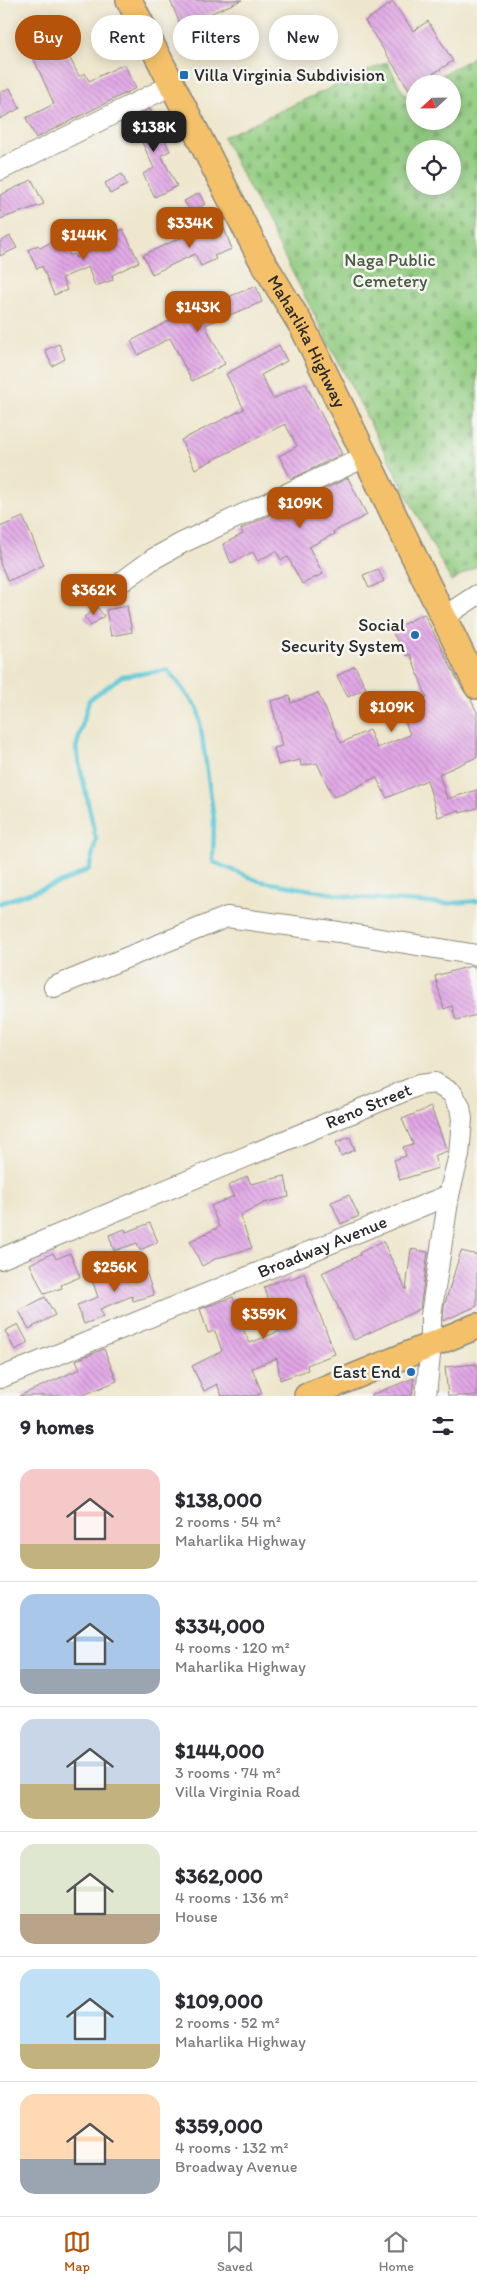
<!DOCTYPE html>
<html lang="en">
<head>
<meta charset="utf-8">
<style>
	:root { --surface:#fff; --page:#f7f7f7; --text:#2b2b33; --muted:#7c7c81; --line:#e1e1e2; --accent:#b45309 }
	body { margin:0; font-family:Itim,sans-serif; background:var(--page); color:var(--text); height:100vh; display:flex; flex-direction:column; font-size:19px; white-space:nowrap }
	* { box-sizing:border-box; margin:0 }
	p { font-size:16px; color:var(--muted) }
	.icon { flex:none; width:28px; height:28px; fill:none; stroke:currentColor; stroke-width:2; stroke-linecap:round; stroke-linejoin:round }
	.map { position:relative; height:1396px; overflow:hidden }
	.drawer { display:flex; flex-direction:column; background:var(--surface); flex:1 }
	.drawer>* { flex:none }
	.banner { position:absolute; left:15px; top:15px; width:448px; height:45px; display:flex; gap:10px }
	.needle { width:32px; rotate:248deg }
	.controls { position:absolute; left:406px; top:75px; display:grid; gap:10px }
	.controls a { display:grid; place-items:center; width:55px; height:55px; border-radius:50%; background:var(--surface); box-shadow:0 2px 12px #0003; font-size:25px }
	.price { position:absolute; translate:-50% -42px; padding:0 11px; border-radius:10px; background:var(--accent); color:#fff; font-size:16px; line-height:32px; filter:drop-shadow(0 1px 2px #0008) }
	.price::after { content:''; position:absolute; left:50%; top:30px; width:15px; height:11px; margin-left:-8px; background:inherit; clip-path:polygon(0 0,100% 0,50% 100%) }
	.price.active { background:#222; color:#fff }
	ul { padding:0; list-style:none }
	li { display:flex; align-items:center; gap:15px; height:125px; padding:0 20px }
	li+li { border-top:1px solid var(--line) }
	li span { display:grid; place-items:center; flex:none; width:140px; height:100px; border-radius:15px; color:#555 }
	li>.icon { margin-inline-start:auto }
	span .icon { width:60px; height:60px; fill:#fffc; stroke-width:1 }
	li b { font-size:21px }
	h2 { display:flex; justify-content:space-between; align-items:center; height:60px; padding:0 20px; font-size:21px }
	.tag { padding:0 18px; border-radius:22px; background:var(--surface); box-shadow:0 2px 12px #0003; font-size:18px; line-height:45px }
	.tag.active { background:var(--accent); color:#fff }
	.menu { display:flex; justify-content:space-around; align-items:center; height:70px; border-top:1px solid var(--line); background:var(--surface); font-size:14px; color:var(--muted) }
	.menu a { display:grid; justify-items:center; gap:2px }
	.menu .active { color:var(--accent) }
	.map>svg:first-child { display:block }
	.cemetery { fill:url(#cemetery-stones); stroke:#5e7c56; fill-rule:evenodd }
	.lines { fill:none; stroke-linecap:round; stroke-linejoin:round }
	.stream { stroke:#5dc8d7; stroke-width:4.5 }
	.building { fill:url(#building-back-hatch) }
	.minor-casing { stroke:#8c887c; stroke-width:22 }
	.major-casing { stroke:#8c887c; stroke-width:28 }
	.minor { stroke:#fff; stroke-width:20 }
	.major { stroke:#f4c16a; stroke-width:25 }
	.poi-dot { fill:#1f6fb2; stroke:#f6f6f2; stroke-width:2 }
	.labels { text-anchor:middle; stroke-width:5; stroke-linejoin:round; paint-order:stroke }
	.poi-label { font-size:18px; fill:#2b2b2b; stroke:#f6f6f2; text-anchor:end }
	.park-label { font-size:18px; fill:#4a5b44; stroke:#f6f6f2 }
	.street-label { font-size:18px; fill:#2b2b2b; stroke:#f6f6f2 }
</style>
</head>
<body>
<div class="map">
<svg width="477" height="1396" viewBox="0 0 477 1396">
	<defs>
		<pattern id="cemetery-stones" width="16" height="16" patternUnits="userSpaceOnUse" patternTransform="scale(1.25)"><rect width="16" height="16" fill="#91cc80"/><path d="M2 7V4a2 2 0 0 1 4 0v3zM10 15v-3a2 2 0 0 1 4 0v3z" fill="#7daf6f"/></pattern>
		<pattern id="building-back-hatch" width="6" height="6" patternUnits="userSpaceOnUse" patternTransform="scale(1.25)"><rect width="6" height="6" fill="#e1a6e6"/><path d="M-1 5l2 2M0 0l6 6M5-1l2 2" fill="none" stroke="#b787bb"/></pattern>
	</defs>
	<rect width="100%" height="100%" fill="#f6f6f2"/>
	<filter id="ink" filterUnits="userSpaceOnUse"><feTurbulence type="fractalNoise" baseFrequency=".02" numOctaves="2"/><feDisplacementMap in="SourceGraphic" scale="10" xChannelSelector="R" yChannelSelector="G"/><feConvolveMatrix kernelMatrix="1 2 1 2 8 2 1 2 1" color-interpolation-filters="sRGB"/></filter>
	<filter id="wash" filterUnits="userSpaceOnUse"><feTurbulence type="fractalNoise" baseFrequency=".0096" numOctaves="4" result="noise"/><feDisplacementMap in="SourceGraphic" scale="20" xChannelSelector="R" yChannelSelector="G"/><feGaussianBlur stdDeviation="1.12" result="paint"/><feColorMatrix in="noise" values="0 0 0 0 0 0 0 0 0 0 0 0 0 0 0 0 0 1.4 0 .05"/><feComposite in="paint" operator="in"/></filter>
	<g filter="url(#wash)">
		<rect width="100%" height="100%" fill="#eee6cc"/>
		<path class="cemetery" d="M477 55V566L451 581 223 137 387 62 405 96 415 91V121H452V84H427ZM415 149H452V186H415Z"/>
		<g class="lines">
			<path class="stream" d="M0 903 65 881 89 869 96 839 76 748 89 700 122 676 168 670 198 709 214 819 213 862 259 881 352 897 443 904 477 901"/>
		</g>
		<g id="blocks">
			<g class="building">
				<path d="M170 0H242L181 26Z"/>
				<path d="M393 2 413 31 428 21 453 61 409 89 365 21Z"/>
				<path d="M49 24 63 30 69 45 64 47 79 76 85 73 89 81 124 64 136 88 36 138 26 118 54 104 23 35Z"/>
				<path d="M10 88 20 108 0 119V93Z"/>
				<path d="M150 109 170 151 161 155 177 186 155 197 143 174 154 168 131 119Z"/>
				<path d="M122 174 127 185 110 194 105 183Z"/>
				<path d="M32 180 44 204 0 219V195Z"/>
				<path d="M199 193 205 204 191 212 184 201Z"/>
				<path d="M223 226 232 249 214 256 216 259 201 266 195 254 152 274 143 255 200 229 203 234Z"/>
				<path d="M123 229 139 262 112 275 113 280 95 286 88 267 62 278 67 290 54 295 42 266 37 269 28 250 38 245 40 248 61 237 70 256 74 254 75 258 112 240 110 236Z"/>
				<path d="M10 236 17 248 0 256V242Z"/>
				<path d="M256 286 262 302 205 325 225 364 192 381 170 338 138 355 131 341 175 318Z"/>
				<path d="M59 344 65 359 52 366 45 350Z"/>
				<path d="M279 345 287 361 261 375 273 399 305 383 342 454 291 479 279 456 297 446 285 424 195 469 181 440 244 409 226 374Z"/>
				<path d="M348 478 367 515 333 532 334 534 309 547 323 574 302 584 288 557 281 560 276 551 258 561 253 552 231 563 223 544 243 534 241 529Z"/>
				<path d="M23 517 44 565 8 581 0 563V527Z"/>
				<path d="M378 569 384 581 369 588 363 575Z"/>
				<path d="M127 606 132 632 111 636 106 610Z"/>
				<path d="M97 607 104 616 91 626 84 617Z"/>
				<path d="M424 614 460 685 469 698 473 699 471 700 477 712V757L439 774 447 799 477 790V808L460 813 459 810 438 817 427 780 387 798 376 777 345 793 333 797 317 763 301 766 300 760 278 765 274 748 282 746 271 701 290 696 291 703 318 693 341 743 369 730 377 748 410 735 402 712 426 704 424 700 427 698 410 654 406 656 391 630Z"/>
				<path d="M355 666 366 688 348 697 337 676Z"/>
				<path d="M471 966 475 967 477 975V1015L456 1020 452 1006 444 1009 435 976Z"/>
				<path d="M431 1107 447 1151 434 1156 438 1168 400 1180 394 1160 406 1156 403 1147 413 1144 402 1119Z"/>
				<path d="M350 1137 355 1150 341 1156 336 1142Z"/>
				<path d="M247 1176 251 1184 285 1176 289 1197 264 1203 240 1216 252 1248 217 1258 202 1266 190 1241 219 1227 211 1206 234 1196 228 1186Z"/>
				<path d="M349 1195 359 1216 341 1224 331 1202Z"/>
				<path d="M150 1223 158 1242 140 1250 137 1243 114 1251 109 1235 125 1229 126 1232Z"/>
				<path d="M383 1241 406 1290 411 1249 428 1252 420 1309 354 1340 322 1273 360 1255 359 1253Z"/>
				<path d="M461 1251 477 1255V1306L443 1321 444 1306Z"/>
				<path d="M53 1253 56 1259 70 1253 80 1277 61 1285 62 1288 44 1294 30 1264Z"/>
				<path d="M145 1269 154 1295 133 1301 132 1296 100 1309 103 1317 84 1324 77 1305 98 1297 93 1283 117 1273 119 1278Z"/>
				<path d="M304 1273 335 1354 307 1365 308 1370 280 1380 277 1358 252 1368 262 1393 255 1396H222L217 1384 204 1391 192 1366 222 1351 215 1331 208 1333 200 1309 233 1297 242 1321 239 1322 250 1343 280 1331 264 1287 289 1277 290 1280Z"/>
				<path d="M45 1297 55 1315 29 1329 19 1311Z"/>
				<path d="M18 1324 28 1343 15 1350 5 1331Z"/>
				<path d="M104 1349 117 1381 81 1396H19L80 1369 76 1360Z"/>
				<path d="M477 1364V1396H448L445 1367Z"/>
				<path d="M414 1378 412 1396H371V1395Z"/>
			</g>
		</g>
	</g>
	<g filter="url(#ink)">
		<use href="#blocks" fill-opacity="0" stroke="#8c887c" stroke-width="1"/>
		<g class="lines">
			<defs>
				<g id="minor">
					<path d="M0 170 172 85"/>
					<path d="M123 581 153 559 182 543 365 457"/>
					<path d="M442 618 477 595"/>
					<path d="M54 987 227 917 339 932 477 955"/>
					<path id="s1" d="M0 1259 419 1085 435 1083 452 1093 460 1107 462 1119 459 1155 449 1195 431 1315V1345L426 1396"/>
					<path id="s2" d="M0 1378 449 1195"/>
				</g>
				<g id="major">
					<path id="s3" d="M129 0 260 257 303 328 477 686"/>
					<path d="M307 1396 477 1326"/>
				</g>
			</defs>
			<use href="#minor" class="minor-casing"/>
			<use href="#major" class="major-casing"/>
			<use href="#minor" class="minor"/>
			<use href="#major" class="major"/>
		</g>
	</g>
	<g class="poi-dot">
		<rect x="179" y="70" width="10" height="10" rx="2.5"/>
		<circle cx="415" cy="635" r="5"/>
		<circle cx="411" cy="1372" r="5"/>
	</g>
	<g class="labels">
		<g class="poi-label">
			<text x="194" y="81" text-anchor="start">Villa Virginia Subdivision</text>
			<text x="405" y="631">Social<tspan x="405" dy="21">Security System</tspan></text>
			<text x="401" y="1378">East End</text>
		</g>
		<g class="park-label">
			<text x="390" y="266">Naga Public<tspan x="390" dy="21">Cemetery</tspan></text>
		</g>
		<g class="street-label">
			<text dy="6" stroke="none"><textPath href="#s3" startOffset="385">Maharlika Highway</textPath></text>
			<text dy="6" stroke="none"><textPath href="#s1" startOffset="399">Reno Street</textPath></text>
			<text dy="6" stroke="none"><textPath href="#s2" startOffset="348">Broadway Avenue</textPath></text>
		</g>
	</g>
</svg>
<div class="controls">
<a><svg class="needle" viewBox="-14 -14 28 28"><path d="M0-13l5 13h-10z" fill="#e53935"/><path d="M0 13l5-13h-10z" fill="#7c7c81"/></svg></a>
<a><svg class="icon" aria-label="locate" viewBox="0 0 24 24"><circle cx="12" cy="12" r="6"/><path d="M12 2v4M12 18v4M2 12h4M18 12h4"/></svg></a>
</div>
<b class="price active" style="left:154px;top:153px">$138K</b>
<b class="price" style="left:190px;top:249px">$334K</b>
<b class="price" style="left:84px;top:261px">$144K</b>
<b class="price" style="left:198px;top:333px">$143K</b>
<b class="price" style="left:300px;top:529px">$109K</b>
<b class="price" style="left:94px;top:616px">$362K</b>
<b class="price" style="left:392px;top:733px">$109K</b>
<b class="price" style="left:115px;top:1293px">$256K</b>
<b class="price" style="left:264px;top:1340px">$359K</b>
<div class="banner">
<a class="tag active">Buy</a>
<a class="tag">Rent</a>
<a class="tag">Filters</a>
<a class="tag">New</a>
</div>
</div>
<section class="drawer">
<h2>9 homes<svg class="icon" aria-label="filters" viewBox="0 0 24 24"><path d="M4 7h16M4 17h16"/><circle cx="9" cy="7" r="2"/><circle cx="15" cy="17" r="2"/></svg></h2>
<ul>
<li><span style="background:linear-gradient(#f6c9c9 75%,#c2b280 0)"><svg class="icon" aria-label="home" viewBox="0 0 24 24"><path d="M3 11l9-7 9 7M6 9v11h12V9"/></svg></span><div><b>$138,000</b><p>2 rooms · 54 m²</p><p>Maharlika Highway</p></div></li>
<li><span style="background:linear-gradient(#a9c7e8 75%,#9aa5b1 0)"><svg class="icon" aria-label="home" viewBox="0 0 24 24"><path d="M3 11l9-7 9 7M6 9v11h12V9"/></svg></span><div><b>$334,000</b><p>4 rooms · 120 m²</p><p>Maharlika Highway</p></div></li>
<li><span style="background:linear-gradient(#c9d6e8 65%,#c2b280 0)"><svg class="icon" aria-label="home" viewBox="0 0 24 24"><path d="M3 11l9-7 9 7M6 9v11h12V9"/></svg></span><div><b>$144,000</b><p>3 rooms · 74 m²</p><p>Villa Virginia Road</p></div></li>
<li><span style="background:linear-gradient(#dfe7d0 70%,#b9a48a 0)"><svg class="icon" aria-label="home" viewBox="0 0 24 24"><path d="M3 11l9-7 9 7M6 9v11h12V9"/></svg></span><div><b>$362,000</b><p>4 rooms · 136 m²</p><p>House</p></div></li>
<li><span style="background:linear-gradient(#bfe0f5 75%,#c2b280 0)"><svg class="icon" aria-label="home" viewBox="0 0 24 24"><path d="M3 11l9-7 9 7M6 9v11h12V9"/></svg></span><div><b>$109,000</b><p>2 rooms · 52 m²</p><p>Maharlika Highway</p></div></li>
<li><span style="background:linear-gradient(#ffd9b3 65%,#9aa5b1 0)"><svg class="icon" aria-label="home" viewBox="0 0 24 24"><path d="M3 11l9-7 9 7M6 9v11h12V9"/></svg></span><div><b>$359,000</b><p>4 rooms · 132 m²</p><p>Broadway Avenue</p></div></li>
</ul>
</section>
<nav class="menu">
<a class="active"><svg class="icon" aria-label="map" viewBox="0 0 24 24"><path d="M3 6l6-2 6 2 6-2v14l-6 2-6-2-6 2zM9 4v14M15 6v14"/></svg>Map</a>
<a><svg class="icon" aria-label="saved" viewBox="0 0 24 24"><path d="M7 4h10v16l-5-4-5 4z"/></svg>Saved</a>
<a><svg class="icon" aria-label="home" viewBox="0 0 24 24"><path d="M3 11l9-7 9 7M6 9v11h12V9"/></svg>Home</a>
</nav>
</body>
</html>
